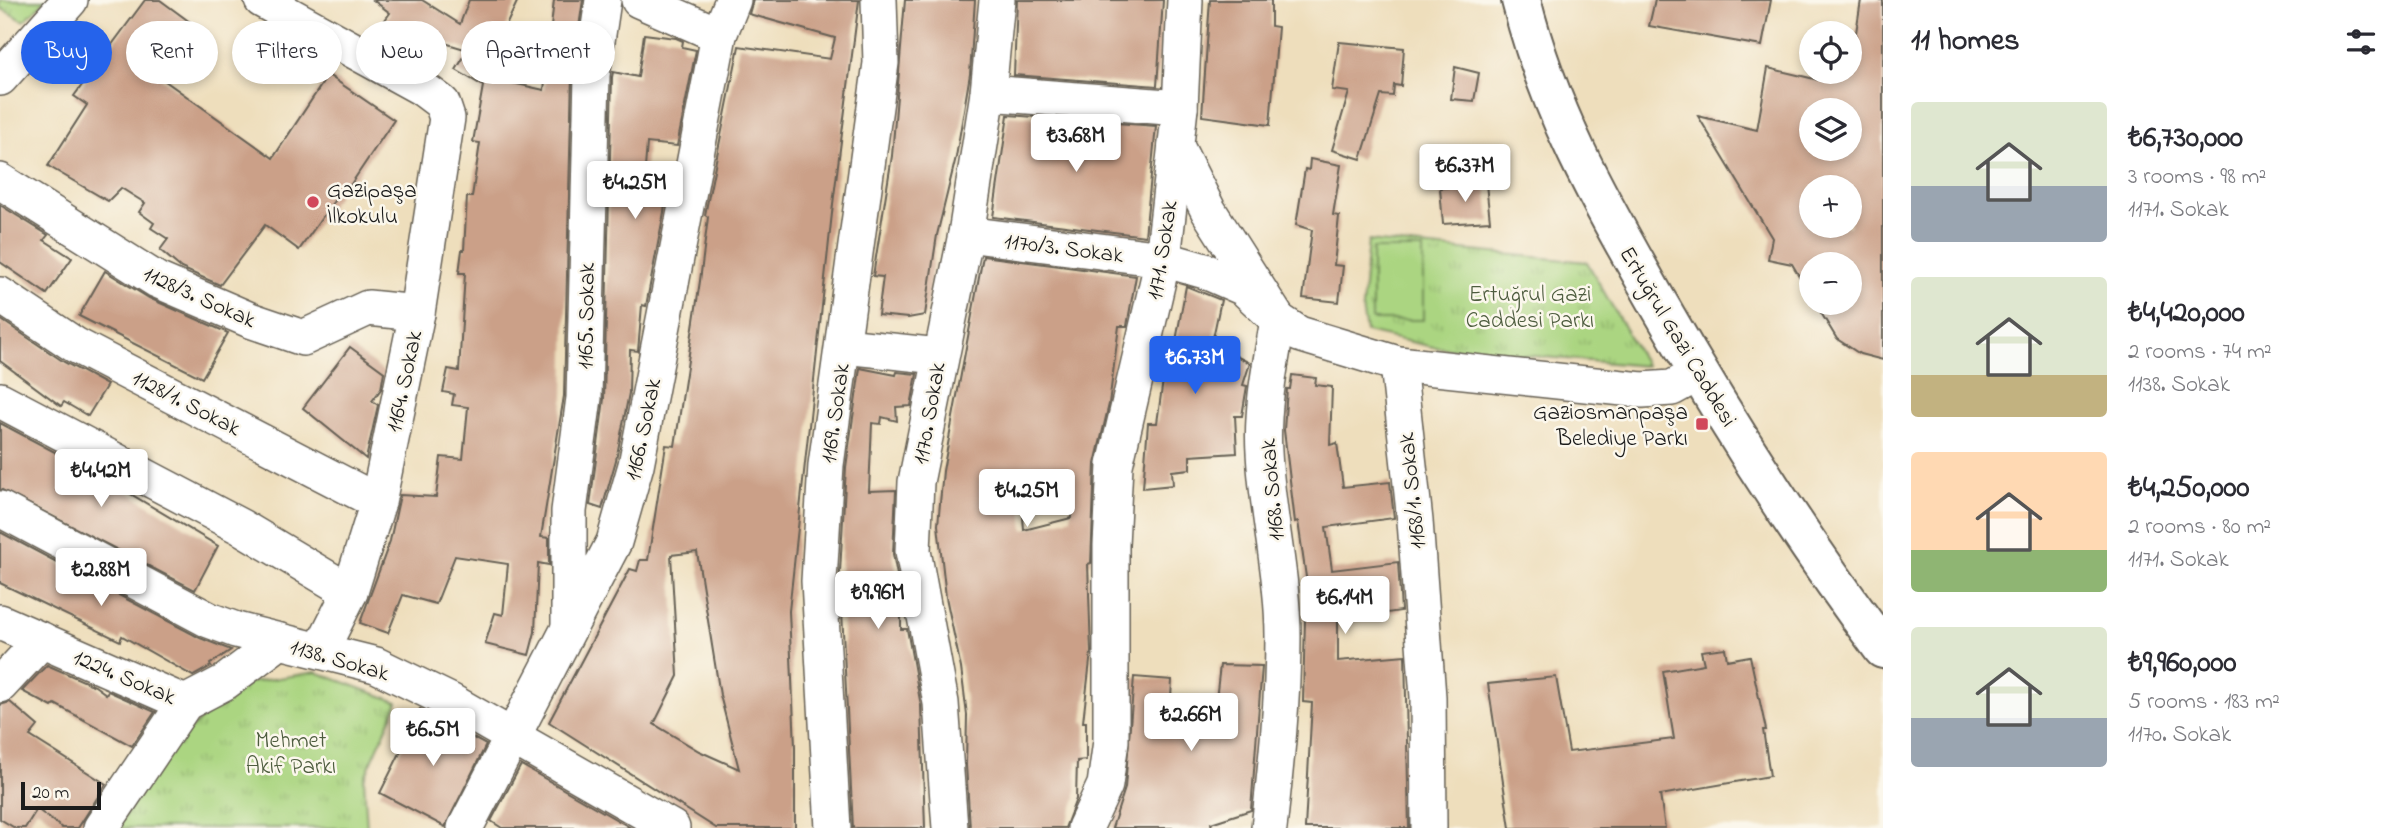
<!DOCTYPE html>
<html lang="en">
<head>
<meta charset="utf-8">
<style>
	:root { --surface:#fff; --page:#f2f2f3; --text:#2b2b33; --muted:#7c7c81; --accent:#2563eb }
	body { margin:0; font-family:"Indie Flower",sans-serif; background:var(--page); color:var(--text); height:100vh; display:flex; flex-direction:column; font-size:26px; white-space:nowrap }
	* { box-sizing:border-box; margin:0 }
	p { font-size:23px; color:var(--muted) }
	.icon { flex:none; width:38px; height:38px; fill:none; stroke:currentColor; stroke-width:2; stroke-linecap:round; stroke-linejoin:round }
	.map { position:relative; flex:1; overflow:hidden }
	.sheet { display:flex; flex-direction:column; background:var(--surface); width:525px }
	.sheet>* { flex:none }
	.hud { position:absolute; left:21px; top:21px; width:665px; height:63px; display:flex; gap:14px }
	.tools { position:absolute; left:1799px; top:21px; display:grid; gap:14px }
	.tools a { display:grid; place-items:center; width:63px; height:63px; border-radius:50%; background:var(--surface); box-shadow:0 4px 10px #0003; font-size:35px }
	.scale { position:absolute; left:21px; bottom:18px; width:80px; box-sizing:border-box; padding-left:7px; border:4px solid #1c1c1c; border-top:0; font-size:19px; line-height:24px; white-space:nowrap; color:#1c1c1c; -webkit-text-stroke:5px #fbf7ec; paint-order:stroke }
	.price { position:absolute; translate:-50% -60px; padding:0 16px; border-radius:7px; background:#fff; color:#222; font-size:23px; line-height:46px; filter:drop-shadow(0 2px 4px #0008) }
	.price::after { content:''; position:absolute; left:50%; top:42px; width:21px; height:16px; margin-left:-10px; background:inherit; clip-path:polygon(0 0,100% 0,50% 100%) }
	.price.selected { background:var(--accent); color:#fff }
	ul { padding:0; list-style:none }
	li { display:flex; align-items:center; gap:21px; height:175px; padding:0 28px }
	li span { display:grid; place-items:center; flex:none; width:196px; height:140px; border-radius:7px; color:#555 }
	li>.icon { margin-inline-start:auto }
	span .icon { width:84px; height:84px; fill:#fffc; stroke-width:1 }
	li b { font-size:30px }
	h2 { display:flex; justify-content:space-between; align-items:center; height:84px; padding:0 28px; font-size:30px }
	.pill { padding:0 24px; border-radius:32px; background:var(--surface); box-shadow:0 4px 10px #0003; font-size:24px; line-height:63px }
	.pill.selected { background:var(--accent); color:#fff }
	main { display:flex; flex:1; min-height:0 }
	.map>svg:first-child { display:block }
	.park { fill:url(#park-tufts); stroke:#64784e; stroke-width:2 }
	.garden { fill:#abd581; stroke:#64784e; stroke-width:2 }
	.building { fill:#cba088; fill-rule:evenodd }
	.lines { fill:none; stroke-linecap:round; stroke-linejoin:round }
	.minor-casing { stroke:#666054; stroke-width:38 }
	.major-casing { stroke:#666054; stroke-width:42 }
	.minor { stroke:#fff; stroke-width:35 }
	.major { stroke:#fff; stroke-width:38 }
	.poi-dot { fill:#d1495b; stroke:#fbf7ec; stroke-width:2.5 }
	.labels { text-anchor:middle; stroke-width:5; stroke-linejoin:round; paint-order:stroke }
	.poi-label { font-size:23px; fill:#1c1c1c; stroke:#fbf7ec; text-anchor:start }
	.street-label { font-size:23px; fill:#1c1c1c; stroke:#fbf7ec }
	.park-label { font-size:23px; fill:#4e5d3f; stroke:#fbf7ec }
</style>
</head>
<body>
<main>
<div class="map">
<svg width="1883" height="828" viewBox="0 0 1883 828">
	<defs>
		<pattern id="park-tufts" width="24" height="20" patternUnits="userSpaceOnUse" patternTransform="scale(1.75)"><rect width="24" height="20" fill="#abd581"/><path d="M3 7l-1-3M5 7V3M7 7l1-3M15 17l-1-3M17 17v-4M19 17l1-3" fill="none" stroke="#93b66f"/></pattern>
	</defs>
	<rect width="100%" height="100%" fill="#fbf7ec"/>
	<filter id="ink" filterUnits="userSpaceOnUse"><feTurbulence type="fractalNoise" baseFrequency=".0143" numOctaves="2"/><feDisplacementMap in="SourceGraphic" scale="14" xChannelSelector="R" yChannelSelector="G"/><feConvolveMatrix kernelMatrix="1 2 1 2 8 2 1 2 1" color-interpolation-filters="sRGB"/></filter>
	<filter id="wash" filterUnits="userSpaceOnUse"><feTurbulence type="fractalNoise" baseFrequency=".00686" numOctaves="4" result="noise"/><feDisplacementMap in="SourceGraphic" scale="28" xChannelSelector="R" yChannelSelector="G"/><feGaussianBlur stdDeviation="1.57" result="paint"/><feColorMatrix in="noise" values="0 0 0 0 0 0 0 0 0 0 0 0 0 0 0 0 0 1.4 0 .05"/><feComposite in="paint" operator="in"/></filter>
	<g filter="url(#wash)">
		<rect width="100%" height="100%" fill="#eedebc"/>
		<g class="park">
			<path d="M0 0H46L24 21 0 8Z"/>
			<path d="M1368 241 1587 262 1646 366 1433 347 1366 332 1362 308Z"/>
			<path d="M316 672 398 702 364 779 367 828H117L169 748 241 684Z"/>
		</g>
		<rect class="garden" x="1372" y="249" width="51" height="71"/>
		<g id="blocks">
			<g class="building">
				<path d="M145 0H160L198 28 161 78 273 158 328 75 394 120 345 193 341 191 299 250 265 225 220 285 181 268 160 250 168 239 151 228 154 223 139 212 145 203 121 188 108 201 48 166 87 105 74 96Z"/>
				<path d="M373 0H422L460 24 469 0H518L496 47 511 56 508 62 492 57 498 62 490 78 544 90 554 0H583L572 74 564 396 541 537 549 538V565L538 563 535 632 529 655 485 644 495 613 503 615 508 564 455 556 436 604 403 595 388 633 360 623 390 541 400 495 436 497 441 457 463 459 468 407 452 405 454 394 443 392 448 369 459 371 465 273H459L462 250H464L467 197H472L480 143 473 142 483 86 456 70 468 50 428 38 419 52 377 31 390 13Z"/>
				<path d="M753 0H859L833 204 789 611 795 747V828H716L549 722 630 569 637 571 640 560H648L666 445 675 446 700 281 708 217 705 215 739 46 830 59 835 38 749 14ZM697 552 720 695 739 769 699 751 654 724 678 676 671 555Z"/>
				<path d="M905 0H975L970 74 956 157 937 235 925 315 908 318 878 315 883 277 873 276 892 156Z"/>
				<path d="M1017 0H1163L1157 86 1014 75Z"/>
				<path d="M1210 0H1271V26L1278 27 1270 125 1202 116Z"/>
				<path d="M1655 0H1771L1762 46 1649 26Z"/>
				<path d="M1861 0H1883V360L1860 354 1837 339 1815 303H1850V264H1811V296L1792 264 1768 259 1772 238 1698 116 1757 130 1768 68 1823 81 1825 72H1850ZM1811 110H1850V149H1811ZM1811 187H1850V226H1811Z"/>
				<path d="M644 34 676 38 683 41 682 47 696 50 677 146 647 143 643 193 666 195 664 212 646 306 642 305 638 351 630 350 629 393 616 460 602 509 590 505 604 399 612 77 613 72 638 77Z"/>
				<path d="M1339 42 1404 48 1401 86 1394 85 1393 96 1381 95 1361 159 1332 150 1349 92 1332 90Z"/>
				<path d="M1455 67 1479 73 1474 101 1451 99Z"/>
				<path d="M1008 115 1156 126 1145 236 993 217Z"/>
				<path d="M1310 159 1341 165 1333 215 1339 216 1334 265 1343 266 1339 302 1303 298 1312 230 1296 225 1305 169 1309 170Z"/>
				<path d="M1486 184 1490 221 1443 224 1440 188Z"/>
				<path d="M0 205 48 235 44 240 72 258 47 294 0 262Z"/>
				<path d="M983 256 1136 276 1127 326H1119L1109 404 1095 464 1091 563 1088 564 1091 652 1083 722H1086V760L1077 761 1076 799 1065 828H970L966 765 967 715 961 668 946 597 938 525 943 471ZM1020 476 1073 479 1071 518 1024 530Z"/>
				<path d="M105 271 149 298 228 333 202 378 79 316Z"/>
				<path d="M1186 286 1221 300 1213 338 1219 340 1216 346 1250 363 1243 385 1247 386 1242 416H1235L1237 453 1190 456V469L1172 471 1173 485 1143 488 1148 423H1157L1164 373 1176 341Z"/>
				<path d="M0 319 64 362 107 385 88 416 64 402 61 406 0 361Z"/>
				<path d="M350 347 384 372 381 389 372 401 378 405 366 459 303 408Z"/>
				<path d="M860 368 896 375 897 372 917 374 911 406 896 407 897 421 882 417 881 424 872 423 869 491 896 490 893 554 901 596V629H907L921 706 925 828H853L840 572 846 467Z"/>
				<path d="M1292 375 1316 378 1315 385 1332 387 1330 445 1337 443 1343 487 1390 482 1394 518 1326 527 1332 570 1398 562 1401 611 1338 620V661L1405 655 1409 828H1305L1312 703 1303 702 1306 577 1298 521 1295 522 1284 430 1287 389H1290Z"/>
				<path d="M0 423 102 477 218 546 195 590 0 489Z"/>
				<path d="M0 532 200 638 231 650 210 664 211 666 193 676 122 636 120 641 0 583Z"/>
				<path d="M1725 648 1727 660 1750 656 1766 730H1763L1770 776 1660 795 1665 828H1510L1488 684 1556 677 1569 752 1674 739 1663 671 1704 664 1701 651Z"/>
				<path d="M47 665 95 686 106 694 108 691 155 712 132 746 55 704 52 707 22 691Z"/>
				<path d="M1220 665 1262 666 1251 810 1211 823 1212 828H1112L1125 788 1134 677 1172 680 1171 698 1216 700Z"/>
				<path d="M10 702 38 726 30 736 106 784 78 828H62L37 809 25 828H15L0 819V705Z"/>
				<path d="M420 709 486 745 445 827 380 793 416 721 411 718Z"/>
				<path d="M521 765 631 828H502L491 821Z"/>
			</g>
		</g>
	</g>
	<g filter="url(#ink)">
		<use href="#blocks" fill-opacity="0" stroke="#666054" stroke-width="2"/>
		<g class="lines">
			<defs>
				<g id="minor">
					<path d="M262 0 422 88 442 103 447 118 417 313 378 502 350 592 321 650"/>
					<path d="M639 0 719 35"/>
					<path d="M0 78 70 0"/>
					<path d="M988 93 1180 108"/>
					<path d="M1176 146 1208 210 1278 320C1271 362 1261 408 1264 452 1267 514 1283 575 1283 637 1283 701 1276 765 1269 828"/>
					<path d="M0 181 157 280 250 320 303 338 368 308 417 313"/>
					<path d="M966 234 1163 259 1205 271 1244 288 1278 320 1299 334 1398 364 1642 390 1672 388 1699 373"/>
					<path d="M0 295 75 345 378 502"/>
					<path d="M844 346 939 356"/>
					<path d="M1398 364 1415 521 1428 697 1429 828"/>
					<path d="M0 400 241 527 350 592"/>
					<path d="M0 509 209 620 236 630 376 665 450 701 672 828"/>
					<path d="M0 622 185 703"/>
					<path d="M569 625V511L584 398 592 75 603 0"/>
					<path d="M0 685 42 640"/>
					<path d="M101 828 185 703 225 682 280 641"/>
					<path d="M465 828 614 542 636 465 719 35 733 0"/>
					<path d="M833 828 819 581 826 465 881 63 879 0"/>
					<path d="M950 828 941 703 913 551 916 482 966 234 988 93 997 0"/>
					<path d="M1085 828 1105 785 1111 741V545L1115 465 1163 259 1180 108 1185 0"/>
				</g>
				<path id="major" d="M1521 0C1550 115 1600 201 1658 303 1726 422 1801 539 1883 649"/>
			</defs>
			<use href="#minor" class="minor-casing"/>
			<use href="#major" class="major-casing"/>
			<use href="#minor" class="minor"/>
			<use href="#major" class="major"/>
		</g>
	</g>
	<g class="poi-dot">
		<circle cx="313" cy="202" r="7"/>
		<rect x="1695" y="417" width="14" height="14" rx="3.5"/>
	</g>
	<g class="labels">
		<g class="poi-label">
			<text x="327" y="197">Gazipaşa<tspan x="327" dy="26">İlkokulu</tspan></text>
			<text x="1688" y="419" text-anchor="end">Gaziosmanpaşa<tspan x="1688" dy="26">Belediye Parkı</tspan></text>
		</g>
		<g class="street-label">
			<text transform="translate(1064 247) rotate(7)" y="8">1170/3. Sokak</text>
			<text transform="translate(1161 250) rotate(-81)" y="8">1171. Sokak</text>
			<text transform="translate(200 296) rotate(24)" y="8">1128/3. Sokak</text>
			<text transform="translate(585 316) rotate(-89)" y="8">1165. Sokak</text>
			<text transform="translate(1679 336) rotate(59)" y="8">Ertuğrul Gazi Caddesi</text>
			<text transform="translate(403 381) rotate(-78)" y="8">1164. Sokak</text>
			<text transform="translate(187 402) rotate(27)" y="8">1128/1. Sokak</text>
			<text transform="translate(834 413) rotate(-82)" y="8">1169. Sokak</text>
			<text transform="translate(928 413) rotate(-80)" y="8">1170. Sokak</text>
			<text transform="translate(642 429) rotate(-78)" y="8">1166. Sokak</text>
			<text transform="translate(1271 490) rotate(-95)" y="8">1168. Sokak</text>
			<text transform="translate(1411 491) rotate(-96)" y="8">1168/1. Sokak</text>
			<text transform="translate(340 659) rotate(16)" y="8">1138. Sokak</text>
			<text transform="translate(125 676) rotate(23)" y="8">1224. Sokak</text>
		</g>
		<g class="park-label">
			<text x="1530" y="301">Ertuğrul Gazi<tspan x="1530" dy="26">Caddesi Parkı</tspan></text>
			<text x="291" y="747">Mehmet<tspan x="291" dy="26">Akif Parkı</tspan></text>
		</g>
	</g>
</svg>
<div class="tools">
<a><svg class="icon" aria-label="locate" viewBox="0 0 24 24"><circle cx="12" cy="12" r="6"/><path d="M12 2v4M12 18v4M2 12h4M18 12h4"/></svg></a>
<a><svg class="icon" aria-label="layers" viewBox="0 0 24 24"><path d="M12 4l9 5-9 5-9-5zM3 14l9 5 9-5"/></svg></a>
<a>+</a>
<a>−</a>
</div>
<div class="scale">20 m</div>
<b class="price" style="left:1076px;top:174px">₺3.68M</b>
<b class="price" style="left:1465px;top:204px">₺6.37M</b>
<b class="price" style="left:635px;top:221px">₺4.25M</b>
<b class="price selected" style="left:1195px;top:396px">₺6.73M</b>
<b class="price" style="left:101px;top:509px">₺4.42M</b>
<b class="price" style="left:1027px;top:529px">₺4.25M</b>
<b class="price" style="left:101px;top:608px">₺2.88M</b>
<b class="price" style="left:878px;top:631px">₺9.96M</b>
<b class="price" style="left:1345px;top:636px">₺6.14M</b>
<b class="price" style="left:1191px;top:753px">₺2.66M</b>
<b class="price" style="left:433px;top:768px">₺6.5M</b>
<div class="hud">
<a class="pill selected">Buy</a>
<a class="pill">Rent</a>
<a class="pill">Filters</a>
<a class="pill">New</a>
<a class="pill">Apartment</a>
</div>
</div>
<section class="sheet">
<h2>11 homes<svg class="icon" aria-label="filters" viewBox="0 0 24 24"><path d="M4 7h16M4 17h16"/><circle cx="9" cy="7" r="2"/><circle cx="15" cy="17" r="2"/></svg></h2>
<ul>
<li><span style="background:linear-gradient(#dfe7d0 60%,#9aa5b1 0)"><svg class="icon" aria-label="home" viewBox="0 0 24 24"><path d="M3 11l9-7 9 7M6 9v11h12V9"/></svg></span><div><b>₺6,730,000</b><p>3 rooms · 98 m²</p><p>1171. Sokak</p></div></li>
<li><span style="background:linear-gradient(#dfe7d0 70%,#c2b280 0)"><svg class="icon" aria-label="home" viewBox="0 0 24 24"><path d="M3 11l9-7 9 7M6 9v11h12V9"/></svg></span><div><b>₺4,420,000</b><p>2 rooms · 74 m²</p><p>1138. Sokak</p></div></li>
<li><span style="background:linear-gradient(#ffd9b3 70%,#8fb573 0)"><svg class="icon" aria-label="home" viewBox="0 0 24 24"><path d="M3 11l9-7 9 7M6 9v11h12V9"/></svg></span><div><b>₺4,250,000</b><p>2 rooms · 80 m²</p><p>1171. Sokak</p></div></li>
<li><span style="background:linear-gradient(#dfe7d0 65%,#9aa5b1 0)"><svg class="icon" aria-label="home" viewBox="0 0 24 24"><path d="M3 11l9-7 9 7M6 9v11h12V9"/></svg></span><div><b>₺9,960,000</b><p>5 rooms · 183 m²</p><p>1170. Sokak</p></div></li>
</ul>
</section>
</main>
</body>
</html>
